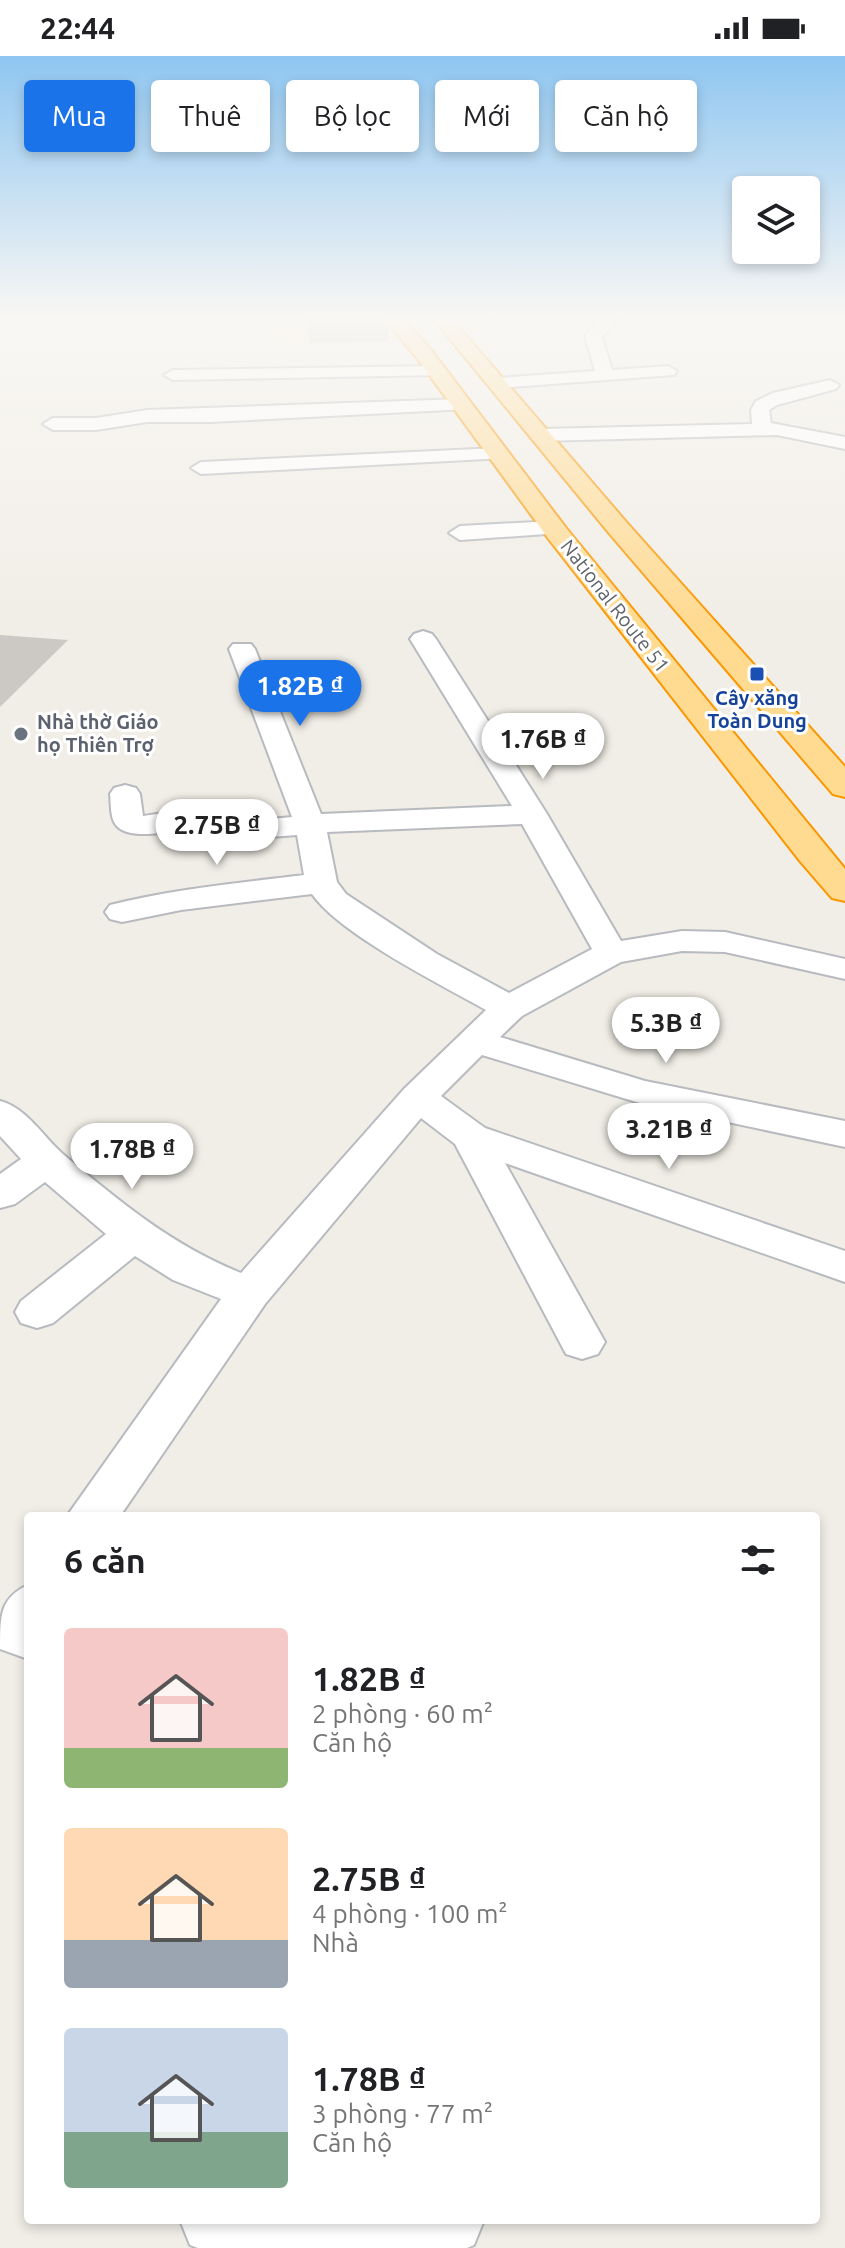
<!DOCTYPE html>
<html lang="vi">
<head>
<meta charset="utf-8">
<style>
	:root { --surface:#fff; --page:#f6f6f6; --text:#202124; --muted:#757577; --accent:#1a73e8 }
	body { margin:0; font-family:Ubuntu,sans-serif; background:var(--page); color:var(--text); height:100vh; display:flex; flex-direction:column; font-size:30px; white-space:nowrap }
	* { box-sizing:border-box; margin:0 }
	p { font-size:26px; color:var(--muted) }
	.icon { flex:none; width:44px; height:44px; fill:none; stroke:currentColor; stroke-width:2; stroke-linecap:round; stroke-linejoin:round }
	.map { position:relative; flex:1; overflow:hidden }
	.panel { position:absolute; left:24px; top:1456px; width:796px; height:712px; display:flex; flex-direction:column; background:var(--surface); border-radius:8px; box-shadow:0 4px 12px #0003 }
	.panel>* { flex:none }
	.hud { position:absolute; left:24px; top:24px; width:798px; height:72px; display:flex; gap:16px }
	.controls { position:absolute; left:732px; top:120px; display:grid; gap:16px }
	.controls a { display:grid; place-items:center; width:88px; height:88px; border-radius:8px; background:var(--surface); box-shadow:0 4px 12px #0003; font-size:40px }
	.price { position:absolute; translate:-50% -68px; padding:0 18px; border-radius:28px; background:#fff; color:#222; font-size:26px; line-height:52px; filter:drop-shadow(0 2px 4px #0008) }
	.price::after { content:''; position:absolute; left:50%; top:48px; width:24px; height:18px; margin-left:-12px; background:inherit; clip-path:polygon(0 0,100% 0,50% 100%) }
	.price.selected { background:var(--accent); color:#fff }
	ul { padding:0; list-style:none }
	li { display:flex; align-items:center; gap:24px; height:200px; padding:0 40px }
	li span { display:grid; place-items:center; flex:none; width:224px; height:160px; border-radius:8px; color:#555 }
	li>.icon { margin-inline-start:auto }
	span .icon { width:96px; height:96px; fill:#fffc; stroke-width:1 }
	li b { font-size:34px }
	h2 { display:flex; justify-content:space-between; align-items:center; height:96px; padding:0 40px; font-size:34px }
	.pill { padding:0 28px; border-radius:8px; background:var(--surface); box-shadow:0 4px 12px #0003; font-size:28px; line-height:72px }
	.pill.selected { background:var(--accent); color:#fff }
	.status { display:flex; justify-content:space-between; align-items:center; height:56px; padding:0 40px; background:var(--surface); direction:ltr }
	.status svg { height:22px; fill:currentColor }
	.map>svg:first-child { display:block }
	.commercial { fill:#fff5df }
	.industrial { fill:#e2e0db }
	.building { fill:#ccc9c4 }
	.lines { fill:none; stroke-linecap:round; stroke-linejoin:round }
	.minor-casing { stroke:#b7babe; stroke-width:4 }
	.highway-casing { stroke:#f99800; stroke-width:4 }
	.minor { fill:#fff; fill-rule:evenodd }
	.highway { fill:#ffda91; fill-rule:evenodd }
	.transit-dot { fill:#1a4fb4; stroke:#fff; stroke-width:3 }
	.worship-dot { fill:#6b7280; stroke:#fff; stroke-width:3 }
	.labels { text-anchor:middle; stroke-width:6; stroke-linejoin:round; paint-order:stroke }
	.far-street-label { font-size:20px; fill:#5e6368; stroke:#fff }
	.far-transit-label { font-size:20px; font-weight:bold; fill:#164399; stroke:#fff }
	.far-worship-label { font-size:20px; font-weight:bold; fill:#5b616d; stroke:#fff; text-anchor:start }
</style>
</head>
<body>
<div class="status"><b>22:44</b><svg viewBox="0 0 49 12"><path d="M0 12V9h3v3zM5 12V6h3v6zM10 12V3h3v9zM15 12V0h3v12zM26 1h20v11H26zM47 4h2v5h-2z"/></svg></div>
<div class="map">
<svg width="845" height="2192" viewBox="0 0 845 2192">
	<rect width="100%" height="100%" fill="#f1eee7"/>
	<path class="commercial" d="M262 261H390L410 285 284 287Z"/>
	<path class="industrial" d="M0 261H262L270 270 50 277 31 272 0 274Z"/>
	<g class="building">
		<path d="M304 261H380L388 272V285L310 287Z"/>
		<path d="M0 579 68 584 0 651Z"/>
	</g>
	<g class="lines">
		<defs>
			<g id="minor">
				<path d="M435 261H490L482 266 442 268 436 266Z"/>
				<path d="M603 261H615L617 264 602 281 612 314 668 310 677 315 674 319 498 332 489 327 498 322 595 315 585 280Z"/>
				<path d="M437 310 446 315 443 319 173 324 164 319 173 314Z"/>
				<path d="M830 324 839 329 836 333 777 349 769 354 771 367 845 381V393L777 379 541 385 531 379 541 373 752 368 751 354 756 345 773 337Z"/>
				<path d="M462 343 469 345 471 349 469 353 210 366H147L96 374H53L43 368 53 362H96L147 354Z"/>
				<path d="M498 392 505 394 508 398 505 402 201 418 191 412 201 406Z"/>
				<path d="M553 465 564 472 561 477 460 484 449 477 460 470Z"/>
				<path d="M423 575 432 578 436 583 547 758 621 885 682 875 725 876 845 903V923L725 896 682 895 621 906 522 960 500 981 645 1025 845 1065V1091L643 1048 482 999 441 1040 485 1072 845 1195V1226L505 1107 605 1286 598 1298 582 1303 566 1298 455 1088 421 1062 265 1248 120 1460H67L221 1243 173 1224 135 1200 53 1267 37 1272 21 1267 15 1256 21 1245 106 1178 45 1126 15 1148 0 1152V1118L21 1103 0 1080V1045C27 1052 43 1081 64 1099 120 1146 173 1190 241 1217L404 1033 486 954C440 928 341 879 312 838L181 854 122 866 110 863 105 856 110 849C174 833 239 827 304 819L297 779 230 784 219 782 203 770C183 773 129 787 116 769 110 762 111 747 110 738L114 732 125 729 136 732 140 738 143 760C176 756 210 745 238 766L292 761 229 593 233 588H251L255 593 321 758 512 750 410 583 414 578ZM522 768 592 893 509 937 437 898 346 838 337 826 327 776Z"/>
				<path d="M28 1529V1603L0 1593C0 1559 0 1542 28 1529Z"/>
				<path d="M180 2164H484L474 2189 467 2192H198L190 2189Z"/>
			</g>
			<g id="highway">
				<path d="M383 261H402L431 294 566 472 845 813V845L832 842 800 805 548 482 417 302Z"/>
				<path d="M432 261H450L627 467 845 711V741L833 738 609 477Z"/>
			</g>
		</defs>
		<use href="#minor" class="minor-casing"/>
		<use href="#highway" class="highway-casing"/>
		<use href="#minor" class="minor"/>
		<use href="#highway" class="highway"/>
	</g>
	<linearGradient id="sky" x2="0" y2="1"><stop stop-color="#8fc6f1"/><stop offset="0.46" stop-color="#f9f7f4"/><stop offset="1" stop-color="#f9f7f4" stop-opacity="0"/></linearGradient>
	<rect width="845" height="568" fill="url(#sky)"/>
	<rect class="transit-dot" x="749" y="610" width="16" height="16" rx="4"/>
	<circle class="worship-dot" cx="21" cy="678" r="8"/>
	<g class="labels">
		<g class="far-street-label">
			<text transform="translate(615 550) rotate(52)" y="7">National Route 51</text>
		</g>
		<g class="far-transit-label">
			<text x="757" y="649">Cây xăng<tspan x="757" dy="23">Toàn Dung</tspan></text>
		</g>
		<g class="far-worship-label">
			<text x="37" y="673">Nhà thờ Giáo<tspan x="37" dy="23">họ Thiên Trợ</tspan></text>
		</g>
	</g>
</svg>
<div class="controls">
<a><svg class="icon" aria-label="layers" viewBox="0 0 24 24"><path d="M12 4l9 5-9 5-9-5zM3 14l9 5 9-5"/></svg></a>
</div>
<b class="price selected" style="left:300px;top:672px">1.82B ₫</b>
<b class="price" style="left:543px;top:725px">1.76B ₫</b>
<b class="price" style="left:217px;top:811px">2.75B ₫</b>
<b class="price" style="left:666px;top:1009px">5.3B ₫</b>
<b class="price" style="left:669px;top:1115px">3.21B ₫</b>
<b class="price" style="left:132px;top:1135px">1.78B ₫</b>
<div class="hud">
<a class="pill selected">Mua</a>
<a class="pill">Thuê</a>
<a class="pill">Bộ lọc</a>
<a class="pill">Mới</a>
<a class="pill">Căn hộ</a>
</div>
<section class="panel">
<h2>6 căn<svg class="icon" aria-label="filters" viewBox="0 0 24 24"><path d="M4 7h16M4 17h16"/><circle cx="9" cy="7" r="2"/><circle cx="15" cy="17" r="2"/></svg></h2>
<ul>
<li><span style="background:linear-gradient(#f6c9c9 75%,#8fb573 0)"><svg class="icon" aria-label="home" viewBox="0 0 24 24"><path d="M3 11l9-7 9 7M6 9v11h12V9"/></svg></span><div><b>1.82B ₫</b><p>2 phòng · 60 m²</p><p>Căn hộ</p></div></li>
<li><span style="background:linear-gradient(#ffd9b3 70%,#9aa5b1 0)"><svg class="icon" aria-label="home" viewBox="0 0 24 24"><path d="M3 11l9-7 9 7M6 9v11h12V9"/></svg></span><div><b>2.75B ₫</b><p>4 phòng · 100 m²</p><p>Nhà</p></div></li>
<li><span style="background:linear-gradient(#c9d6e8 65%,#7fa58c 0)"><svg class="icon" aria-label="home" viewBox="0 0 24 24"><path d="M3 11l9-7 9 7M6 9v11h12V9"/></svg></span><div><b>1.78B ₫</b><p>3 phòng · 77 m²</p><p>Căn hộ</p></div></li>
</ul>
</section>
</div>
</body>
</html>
